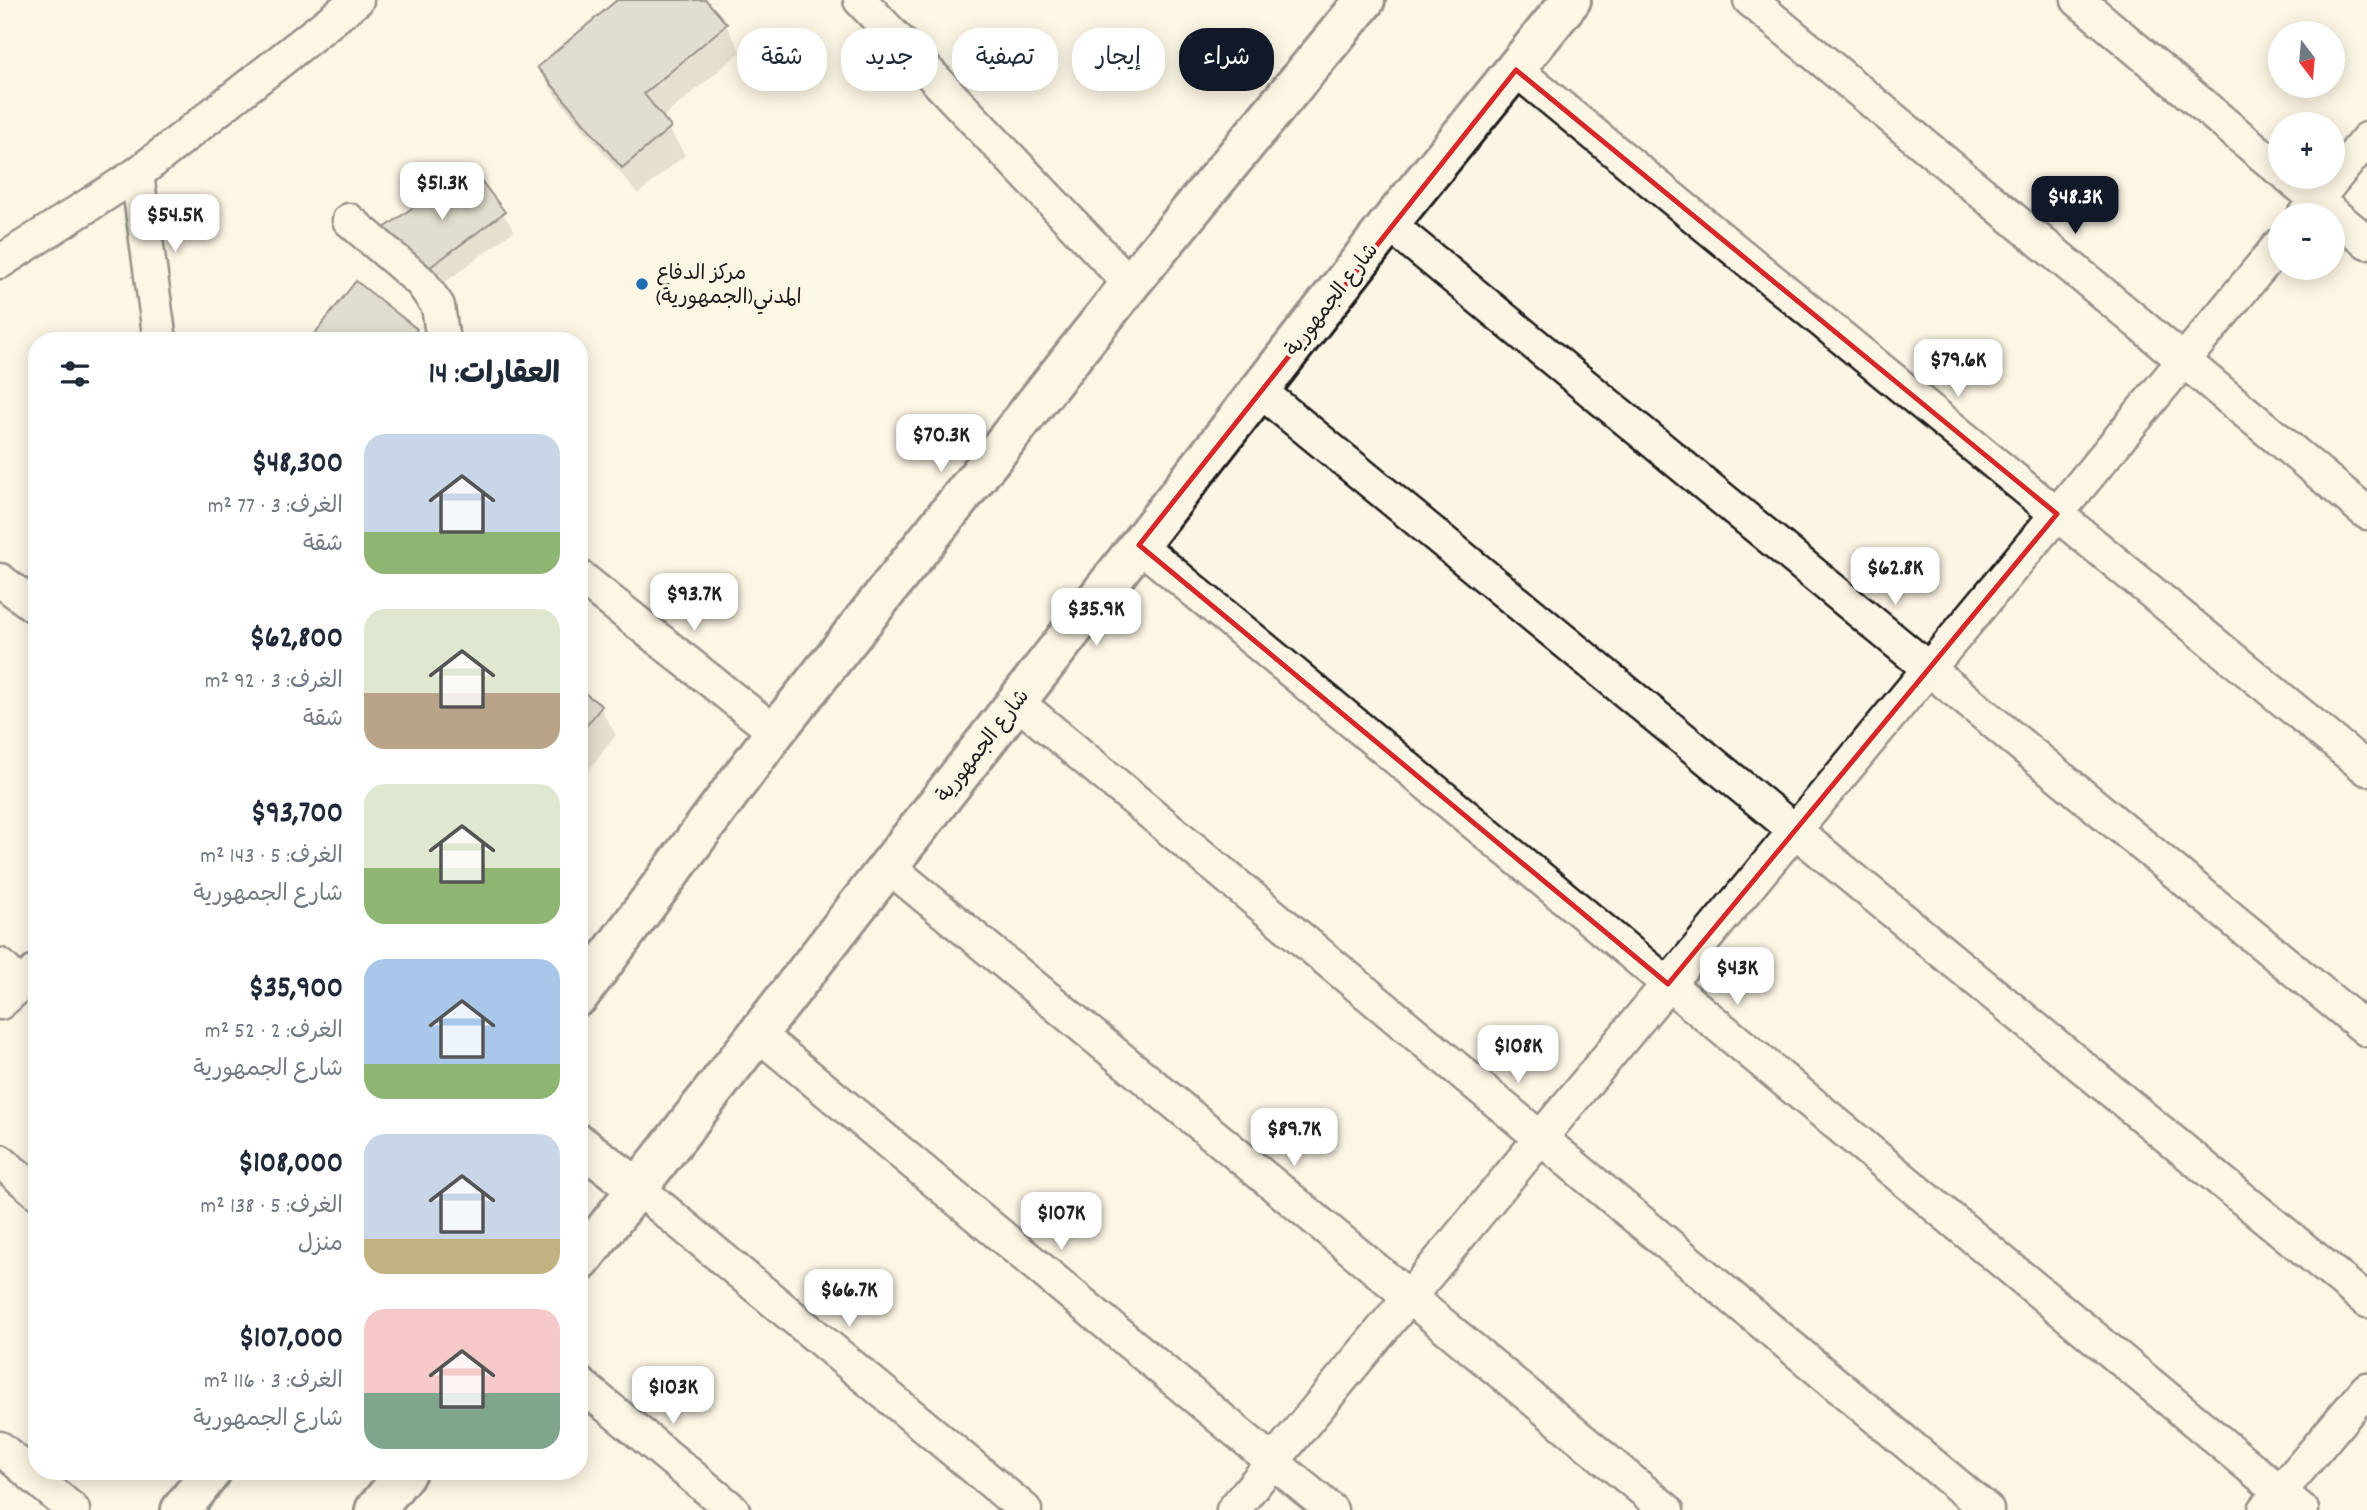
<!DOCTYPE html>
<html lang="ar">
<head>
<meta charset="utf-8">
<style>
	:root { --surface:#fff; --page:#f2f2f3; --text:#1f2937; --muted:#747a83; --accent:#111827 }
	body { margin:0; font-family:Dekko,"Playpen Sans Arabic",sans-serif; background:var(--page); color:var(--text); direction:rtl; height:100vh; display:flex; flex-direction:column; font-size:26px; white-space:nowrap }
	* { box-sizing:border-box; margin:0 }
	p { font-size:23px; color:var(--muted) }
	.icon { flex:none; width:38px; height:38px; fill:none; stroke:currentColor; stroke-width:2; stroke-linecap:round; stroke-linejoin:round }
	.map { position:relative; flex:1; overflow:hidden; direction:ltr }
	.sheet { position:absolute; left:28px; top:332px; width:560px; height:1148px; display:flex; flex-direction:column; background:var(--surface); border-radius:28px; box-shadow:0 4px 18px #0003; direction:rtl }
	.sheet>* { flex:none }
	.guide { position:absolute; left:609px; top:28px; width:665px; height:63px; direction:rtl; display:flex; gap:14px }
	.needle { width:46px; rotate:164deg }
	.tools { position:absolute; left:2268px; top:21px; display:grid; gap:14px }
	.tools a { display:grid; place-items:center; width:77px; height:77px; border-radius:50%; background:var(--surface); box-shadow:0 4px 18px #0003; font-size:35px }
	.price { position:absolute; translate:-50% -60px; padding:0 16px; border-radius:14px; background:#fff; color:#222; font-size:23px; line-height:46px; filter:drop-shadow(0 2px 4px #0008) }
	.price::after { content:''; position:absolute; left:50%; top:42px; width:21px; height:16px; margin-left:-10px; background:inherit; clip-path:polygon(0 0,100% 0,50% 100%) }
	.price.current { background:var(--accent); color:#fff }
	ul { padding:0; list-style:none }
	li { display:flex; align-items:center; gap:21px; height:175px; padding:0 28px }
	li span { display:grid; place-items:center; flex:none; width:196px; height:140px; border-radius:21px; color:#555 }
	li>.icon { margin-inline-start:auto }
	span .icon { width:84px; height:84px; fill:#fffc; stroke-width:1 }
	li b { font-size:30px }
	h2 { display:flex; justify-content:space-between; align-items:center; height:84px; padding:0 28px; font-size:30px }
	.tag { padding:0 24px; border-radius:28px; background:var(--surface); box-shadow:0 4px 18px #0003; font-size:24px; line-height:63px }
	.tag.current { background:var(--accent); color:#fff }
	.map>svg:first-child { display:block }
	.shadow { fill:#0003 }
	.building { fill:#c4c0b3; stroke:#1c1c1c; stroke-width:2 }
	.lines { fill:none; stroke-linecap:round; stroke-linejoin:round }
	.minor-casing { stroke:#1c1c1c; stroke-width:37 }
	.secondary-casing { stroke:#1c1c1c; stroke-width:44 }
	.minor { stroke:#fcf5e5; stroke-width:32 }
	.secondary { stroke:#fcf5e5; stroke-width:38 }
	.marked { fill:none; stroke:#d62828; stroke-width:5; stroke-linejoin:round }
	.poi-dot { fill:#1f6fb2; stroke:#fcf5e5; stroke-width:2.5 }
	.labels { text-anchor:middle; stroke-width:7; stroke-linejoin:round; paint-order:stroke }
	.poi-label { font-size:21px; fill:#1c1c1c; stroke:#fcf5e5; text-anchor:start }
	.street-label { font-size:21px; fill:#1c1c1c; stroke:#fcf5e5 }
</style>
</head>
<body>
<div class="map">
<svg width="2367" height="1510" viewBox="0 0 2367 1510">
	<rect width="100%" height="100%" fill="#fcf5e5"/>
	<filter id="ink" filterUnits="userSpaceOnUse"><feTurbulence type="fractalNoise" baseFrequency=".0143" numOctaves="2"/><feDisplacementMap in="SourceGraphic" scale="14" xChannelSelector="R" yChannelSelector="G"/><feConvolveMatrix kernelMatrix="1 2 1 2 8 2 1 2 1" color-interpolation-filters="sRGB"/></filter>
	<g filter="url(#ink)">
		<g class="shadow">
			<path d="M620 0H704L726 25 741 52 662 118 685 155 638 194 555 95 539 68Z"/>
			<path d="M503 213 514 231 426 296 392 251Z"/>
			<path d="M357 284 416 330 422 341H311Z"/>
			<path d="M579 691 600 708 616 735 579 782Z"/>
		</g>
		<g class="building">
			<path d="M617 0H706L727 24 644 94 671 127 622 168 537 67Z"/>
			<path d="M470 166 505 212 414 279 379 232Z"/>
			<path d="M356 281 417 329 408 341H309Z"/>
			<path d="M579 689 602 706 579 735Z"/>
		</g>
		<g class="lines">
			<defs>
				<g id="minor">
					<path d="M860 0 1130 284"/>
					<path d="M1750 0 2367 513"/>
					<path d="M2078 0 2280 170"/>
					<path d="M1516 70 2367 769"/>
					<path d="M137 174 160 341"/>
					<path d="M2289 177 2367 242"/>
					<path d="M2304 215 2367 139"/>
					<path d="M349 220 421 282 438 306 443 341"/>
					<path d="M1389 224 2367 1030"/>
					<path d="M0 262 137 174 357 0"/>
					<path d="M1259 390 2367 1301"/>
					<path d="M1139 545 2302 1510"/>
					<path d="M579 576 775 732"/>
					<path d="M0 580 37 608"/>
					<path d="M1016 701 1987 1510"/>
					<path d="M888 866 1667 1510"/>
					<path d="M0 965 20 985"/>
					<path d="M0 1003 37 970"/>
					<path d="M758 1034 1331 1510"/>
					<path d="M0 1161 37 1192"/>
					<path d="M639 1189 1025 1510"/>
					<path d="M579 1383 733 1510"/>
					<path d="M0 1448 73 1510"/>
					<path d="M1233 1510 2280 244"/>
					<path d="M2265 1510 2367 1389"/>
				</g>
				<g id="secondary">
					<path d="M579 996 775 732 1130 284 1365 0"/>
					<path d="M579 1144 639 1189"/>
					<path d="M579 1263 1389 224 1571 0"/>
					<path d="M181 1510 211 1472"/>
					<path d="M375 1510 406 1472"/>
				</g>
			</defs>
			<use href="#minor" class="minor-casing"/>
			<use href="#secondary" class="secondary-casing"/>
			<use href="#minor" class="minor"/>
			<use href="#secondary" class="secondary"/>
		</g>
	</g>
	<path d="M0 0H2367V1510H0ZM1516 70 2057 514 1668 984 1139 545Z" fill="#fcf5e5" fill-opacity=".55" fill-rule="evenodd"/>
	<path class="marked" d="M1516 70 2057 514 1668 984 1139 545Z"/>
	<circle class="poi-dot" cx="642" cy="284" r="7"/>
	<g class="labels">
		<g class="poi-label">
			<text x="656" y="279">مركز الدفاع<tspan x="656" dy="24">المدني(الجمهورية)</tspan></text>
		</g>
		<g class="street-label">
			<text transform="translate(1331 299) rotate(-52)" y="7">شارع الجمهورية</text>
			<text transform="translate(982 745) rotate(-52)" y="7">شارع الجمهورية</text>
		</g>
	</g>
</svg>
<div class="tools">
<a><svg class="needle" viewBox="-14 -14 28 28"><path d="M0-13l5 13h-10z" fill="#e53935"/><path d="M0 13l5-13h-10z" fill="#747a83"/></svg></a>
<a>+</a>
<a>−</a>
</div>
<b class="price" style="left:442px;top:222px">$51.3K</b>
<b class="price current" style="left:2075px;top:236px">$48.3K</b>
<b class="price" style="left:175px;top:254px">$54.5K</b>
<b class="price" style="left:1958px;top:399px">$79.6K</b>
<b class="price" style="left:941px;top:474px">$70.3K</b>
<b class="price" style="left:1895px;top:607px">$62.8K</b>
<b class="price" style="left:694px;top:633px">$93.7K</b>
<b class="price" style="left:1096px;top:648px">$35.9K</b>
<b class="price" style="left:1737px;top:1007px">$43K</b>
<b class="price" style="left:1518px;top:1085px">$108K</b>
<b class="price" style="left:1294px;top:1168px">$89.7K</b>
<b class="price" style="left:1061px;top:1252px">$107K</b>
<b class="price" style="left:849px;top:1329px">$66.7K</b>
<b class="price" style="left:673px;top:1426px">$103K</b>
<div class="guide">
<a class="tag current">شراء</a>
<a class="tag">إيجار</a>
<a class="tag">تصفية</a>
<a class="tag">جديد</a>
<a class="tag">شقة</a>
</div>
<section class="sheet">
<h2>العقارات: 14<svg class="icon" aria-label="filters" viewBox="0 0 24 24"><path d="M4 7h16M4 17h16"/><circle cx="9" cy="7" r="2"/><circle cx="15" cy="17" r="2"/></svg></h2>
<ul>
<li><span style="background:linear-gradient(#c9d6e8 70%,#8fb573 0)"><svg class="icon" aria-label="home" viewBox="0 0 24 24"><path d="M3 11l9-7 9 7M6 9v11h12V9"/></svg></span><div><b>$48,300</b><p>الغرف: 3 · 77 m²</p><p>شقة</p></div></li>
<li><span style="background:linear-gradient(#dfe7d0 60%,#b9a48a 0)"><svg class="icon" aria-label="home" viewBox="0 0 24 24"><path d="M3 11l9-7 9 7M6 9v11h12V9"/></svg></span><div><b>$62,800</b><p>الغرف: 3 · 92 m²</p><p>شقة</p></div></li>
<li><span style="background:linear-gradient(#dfe7d0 60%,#8fb573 0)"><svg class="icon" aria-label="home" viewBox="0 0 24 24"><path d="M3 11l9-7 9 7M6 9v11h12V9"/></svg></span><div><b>$93,700</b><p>الغرف: 5 · 143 m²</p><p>شارع الجمهورية</p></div></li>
<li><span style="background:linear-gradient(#a9c7e8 75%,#8fb573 0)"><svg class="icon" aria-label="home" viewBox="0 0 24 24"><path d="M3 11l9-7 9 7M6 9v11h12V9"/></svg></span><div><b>$35,900</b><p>الغرف: 2 · 52 m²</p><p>شارع الجمهورية</p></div></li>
<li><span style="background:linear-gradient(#c9d6e8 75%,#c2b280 0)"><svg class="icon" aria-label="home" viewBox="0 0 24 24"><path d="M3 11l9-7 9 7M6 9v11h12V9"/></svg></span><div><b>$108,000</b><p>الغرف: 5 · 138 m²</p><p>منزل</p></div></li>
<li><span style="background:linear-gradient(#f6c9c9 60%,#7fa58c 0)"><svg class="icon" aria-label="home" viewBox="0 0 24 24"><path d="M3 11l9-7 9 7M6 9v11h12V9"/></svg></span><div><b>$107,000</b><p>الغرف: 3 · 116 m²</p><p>شارع الجمهورية</p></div></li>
</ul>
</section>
</div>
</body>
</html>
